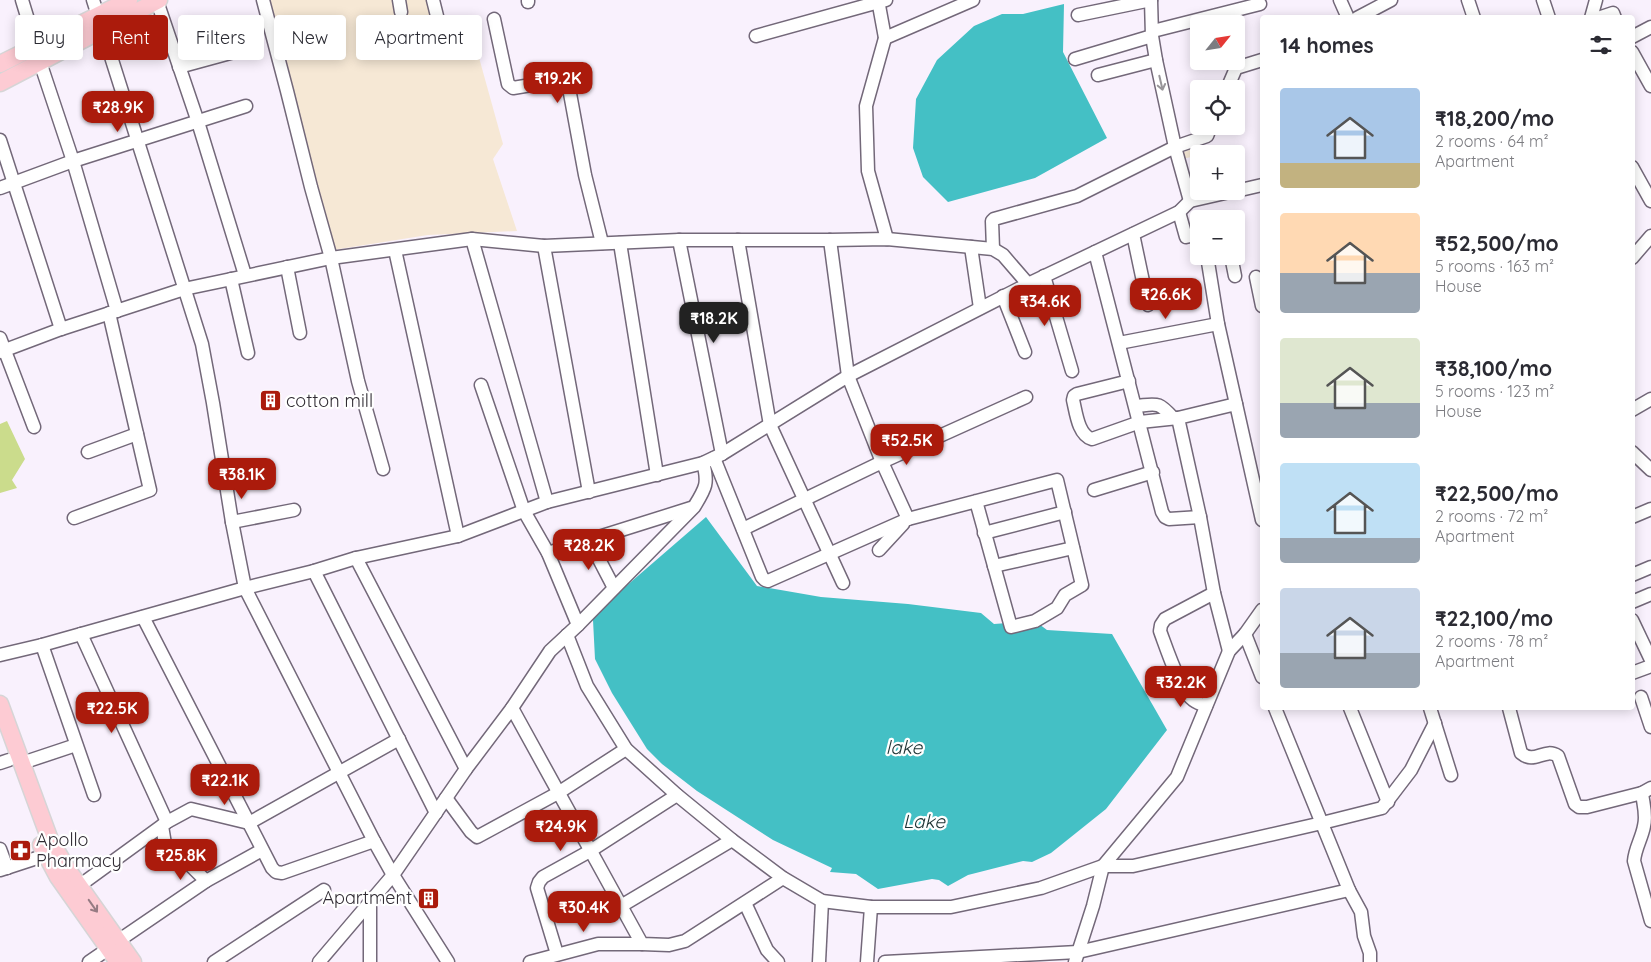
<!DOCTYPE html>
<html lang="en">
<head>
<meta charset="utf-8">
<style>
	:root { --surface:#fff; --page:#f2f2f3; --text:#2b2b33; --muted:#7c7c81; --accent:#ab1b0c }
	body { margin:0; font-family:Quicksand,sans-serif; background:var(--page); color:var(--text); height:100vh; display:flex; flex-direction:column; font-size:19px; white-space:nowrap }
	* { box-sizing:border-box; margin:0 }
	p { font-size:16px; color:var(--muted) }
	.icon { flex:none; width:28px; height:28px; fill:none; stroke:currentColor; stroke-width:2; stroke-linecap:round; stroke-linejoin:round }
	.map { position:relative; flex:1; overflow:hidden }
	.sheet { position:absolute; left:1260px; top:15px; width:375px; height:695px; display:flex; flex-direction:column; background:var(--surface); border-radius:5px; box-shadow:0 2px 12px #0003 }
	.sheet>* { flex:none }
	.top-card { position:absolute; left:15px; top:15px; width:475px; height:45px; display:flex; gap:10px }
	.needle { width:32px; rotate:60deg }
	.buttons { position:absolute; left:1190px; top:15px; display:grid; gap:10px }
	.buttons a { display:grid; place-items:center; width:55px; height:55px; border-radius:5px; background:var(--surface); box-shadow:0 2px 12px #0003; font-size:25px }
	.price { position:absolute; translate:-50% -42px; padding:0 11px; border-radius:10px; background:var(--accent); color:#fff; font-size:16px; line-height:32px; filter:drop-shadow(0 1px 2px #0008) }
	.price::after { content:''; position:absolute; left:50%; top:30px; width:15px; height:11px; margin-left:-8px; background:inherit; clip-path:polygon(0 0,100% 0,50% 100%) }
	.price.selected { background:#222; color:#fff }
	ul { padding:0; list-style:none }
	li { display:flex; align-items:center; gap:15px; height:125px; padding:0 20px }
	li span { display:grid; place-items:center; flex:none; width:140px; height:100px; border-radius:5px; color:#555 }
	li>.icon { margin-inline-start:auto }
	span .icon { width:60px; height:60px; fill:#fffc; stroke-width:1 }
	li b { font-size:21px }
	h2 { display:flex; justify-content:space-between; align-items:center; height:60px; padding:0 20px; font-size:21px }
	.tag { padding:0 18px; border-radius:5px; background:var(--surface); box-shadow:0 2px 12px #0003; font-size:18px; line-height:45px }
	.tag.selected { background:var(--accent); color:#fff }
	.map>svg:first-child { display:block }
	.commercial { fill:#f6e8d5 }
	.green { fill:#cbdc8c }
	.water { fill:#44c0c5 }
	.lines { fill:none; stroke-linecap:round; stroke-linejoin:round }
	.minor-casing { stroke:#736879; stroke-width:15 }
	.major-casing { stroke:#d6d5d6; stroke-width:19 }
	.minor { stroke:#fff; stroke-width:12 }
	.major { stroke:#fdcbd3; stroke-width:16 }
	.oneway { stroke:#989599 }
	.oneway2 { stroke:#967b83 }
	.labels { text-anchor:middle; stroke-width:4.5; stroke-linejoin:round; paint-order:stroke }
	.poi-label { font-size:18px; fill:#302b33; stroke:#fff; text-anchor:start }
	.water-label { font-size:19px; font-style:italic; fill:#1b3031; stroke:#fff }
</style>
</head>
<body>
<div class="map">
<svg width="1651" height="962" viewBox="0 0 1651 962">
	<rect width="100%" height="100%" fill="#f9f1fd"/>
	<g class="commercial">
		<path d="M270 0H428L433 23 468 18 503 144 493 159 517 231 428 235 333 250 304 142Z"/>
		<path d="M1197 147 1199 155 1183 159 1184 152Z"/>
	</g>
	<path class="green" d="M7 421 25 459 12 480 17 488 0 493V424Z"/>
	<g class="water">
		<path d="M1064 4 1063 52 1107 138 1035 178 948 202 923 177 913 148 916 99 937 60 974 26 1002 14H1023Z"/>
		<path d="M706 517 757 586 821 597 908 604 981 613 994 624 1035 621 1047 630 1112 634 1167 730 1106 809 1051 853 1032 862 1023 861 968 875 948 886 939 880 932 879 878 889 856 874 830 872 832 868 773 840 697 791 662 764 647 749 612 693 595 659 593 620 595 613Z"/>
	</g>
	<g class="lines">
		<defs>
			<g id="minor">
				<path d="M22 0 36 46"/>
				<path d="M93 0 202 344 213 403 232 522 245 588 374 841 393 875 448 962"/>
				<path d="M263 0 287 91 311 187 331 258 358 381 383 469"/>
				<path d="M399 0 401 12"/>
				<path d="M433 0 437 16"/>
				<path d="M528 0V2"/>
				<path d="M878 0 885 38 866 106 868 171 887 239"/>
				<path d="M1151 0 1152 36 1156 60 1175 147 1190 201 1234 191"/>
				<path d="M1340 0 1348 18"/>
				<path d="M1468 0 1474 18"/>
				<path d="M1543 0 1549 18"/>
				<path d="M157 1 198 122 245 275"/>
				<path d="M1078 15 1151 0"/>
				<path d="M1357 18 1391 0"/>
				<path d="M1591 18 1596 0"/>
				<path d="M1598 18 1613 13 1615 18"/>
				<path d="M494 19 508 84 513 88 561 80 566 82 569 88 585 175 602 243"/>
				<path d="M1153 31 1260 4"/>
				<path d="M756 36 886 0"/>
				<path d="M1632 37 1651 27"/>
				<path d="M885 38 973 0"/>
				<path d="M1632 52 1651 86"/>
				<path d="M1075 59 1152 36"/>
				<path d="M40 62 73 161 117 311"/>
				<path d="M179 67 234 52"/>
				<path d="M1098 75 1156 60"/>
				<path d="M1227 89 1236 68 1262 60"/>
				<path d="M0 140 61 329"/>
				<path d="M1632 167 1651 201"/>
				<path d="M0 188 73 161 246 106"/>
				<path d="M1236 191 1262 185"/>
				<path d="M1179 212 1186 237 1199 234"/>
				<path d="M1133 234 1148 305"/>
				<path d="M472 239 547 502"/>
				<path d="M679 240 722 454"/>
				<path d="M738 240 770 425 843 583"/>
				<path d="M830 240 848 376 882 462 1026 397"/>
				<path d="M620 243 657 475"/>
				<path d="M544 246 589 492"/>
				<path d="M971 247 980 308"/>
				<path d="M993 249 992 221 994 219 1077 196 1175 147 1207 136 1211 126"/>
				<path d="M395 250 458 536"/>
				<path d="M1095 252 1162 512 1165 517 1169 519 1200 517"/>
				<path d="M1207 256 1218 324 1236 404"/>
				<path d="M1231 256 1235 276"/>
				<path d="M1632 258 1651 236"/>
				<path d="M287 267 300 333"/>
				<path d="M1044 276 1072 371"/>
				<path d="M1256 277 1262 306"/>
				<path d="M231 279 248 353"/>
				<path d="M1003 296 1025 352"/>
				<path d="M0 338 34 427"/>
				<path d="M1119 343 1218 324"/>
				<path d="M0 352 61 329 184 289 331 258 472 239 544 246 679 240H830L887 239 993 249 1003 255 1028 284"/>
				<path d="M1129 381 1077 394 1074 396 1073 400C1076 412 1078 435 1092 439L1140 422 1178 418"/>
				<path d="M481 385 524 511 548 553 578 625"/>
				<path d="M1136 406C1157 404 1158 401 1173 418"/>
				<path d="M1632 410 1651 399"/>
				<path d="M88 452 137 434"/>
				<path d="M1632 452 1651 470"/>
				<path d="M714 458 762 577 765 580 768 581 908 519 1057 480 1082 585 1065 595 1057 608 1035 621 1011 627 976 501"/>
				<path d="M1094 490 1153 472"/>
				<path d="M1632 517 1651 509"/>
				<path d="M74 518 150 490 109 313"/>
				<path d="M232 522 294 510"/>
				<path d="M743 529 882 462 908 519"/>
				<path d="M984 533 1065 512"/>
				<path d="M589 540 614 588"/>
				<path d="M879 550 903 524"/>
				<path d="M548 553 691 508"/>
				<path d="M356 558 466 769"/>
				<path d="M994 566 1073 548"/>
				<path d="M314 571 436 813"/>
				<path d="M1632 575 1651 567"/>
				<path d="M1632 602 1651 594"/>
				<path d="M143 617 272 868 276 872 282 873 374 841"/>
				<path d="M1632 620 1651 660"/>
				<path d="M81 634 167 822"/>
				<path d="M1245 634 1262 677"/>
				<path d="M567 635 587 686 626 749 677 795 732 840 783 878 822 901 871 907H951L1041 888 1103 866H1133L1322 823 1382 808 1411 770 1435 723"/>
				<path d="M42 645 94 795"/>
				<path d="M1229 651 1214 593 1200 517 1178 418 1236 404 1262 520"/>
				<path d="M0 655 42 645 245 588 314 571 356 558 458 536 547 502 703 463 722 454 848 376 1028 284 1179 212 1190 201"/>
				<path d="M1632 673 1651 666"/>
				<path d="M1641 697 1651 727"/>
				<path d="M1206 706C1202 704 1196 703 1192 699 1180 690 1166 647 1160 631L1161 625 1165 619 1214 593"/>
				<path d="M512 708 642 944 669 945 685 941 783 878"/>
				<path d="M1350 708 1388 802"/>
				<path d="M1430 708 1451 775"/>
				<path d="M1509 708 1521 753C1535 765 1544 747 1558 756L1575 804 1579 807H1587L1642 793 1651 788"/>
				<path d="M0 763 9 760"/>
				<path d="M22 763 76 745"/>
				<path d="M1642 793C1643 803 1647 815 1644 826 1642 838 1635 848 1634 861L1651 921"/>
				<path d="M446 798 471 832 477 837 558 793 626 749"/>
				<path d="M162 826 165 844 172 853 185 860 206 881"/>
				<path d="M0 849 7 868"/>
				<path d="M0 870 46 855"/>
				<path d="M79 886 167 822 191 809 249 823 399 739"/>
				<path d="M1349 890 1361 912 1364 936 1370 953V962"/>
				<path d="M745 903 767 950 778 962"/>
				<path d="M621 906 732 840"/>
				<path d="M118 941 206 881 262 850"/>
				<path d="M557 954 537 888 539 882 543 877 590 851 677 795"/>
				<path d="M89 962 108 949"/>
				<path d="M214 962 324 890"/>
				<path d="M319 962 393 875 466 769 512 708 550 651 578 625 694 507C705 489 709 484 703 463"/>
				<path d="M370 962V901"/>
				<path d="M530 962 598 944H642"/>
				<path d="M819 962 822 901"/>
				<path d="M867 962 871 907"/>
				<path d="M885 962 1078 952 1349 890 1275 708"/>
				<path d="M1075 962 1093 906 1103 866 1177 777 1229 651 1245 634 1262 610"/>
			</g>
			<g id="major">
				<path d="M0 64 129 0"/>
				<path d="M0 83 159 0"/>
				<path d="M0 704 50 840 68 870 133 962"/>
				<path d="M41 845 58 877 118 962"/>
			</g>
		</defs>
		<use href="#minor" class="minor-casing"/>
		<use href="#major" class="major-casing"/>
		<use href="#minor" class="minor"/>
		<use href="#major" class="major"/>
	</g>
	<defs><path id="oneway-shaft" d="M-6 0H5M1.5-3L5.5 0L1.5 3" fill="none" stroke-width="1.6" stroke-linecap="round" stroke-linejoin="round" transform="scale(1.25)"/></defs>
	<use class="oneway" href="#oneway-shaft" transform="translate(1161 83) rotate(77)"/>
	<use class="oneway2" href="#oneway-shaft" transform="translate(93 906) rotate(55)"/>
	<defs>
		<symbol id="building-square" viewBox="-11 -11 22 22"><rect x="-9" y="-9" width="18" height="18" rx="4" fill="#ab1b0c" stroke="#fff"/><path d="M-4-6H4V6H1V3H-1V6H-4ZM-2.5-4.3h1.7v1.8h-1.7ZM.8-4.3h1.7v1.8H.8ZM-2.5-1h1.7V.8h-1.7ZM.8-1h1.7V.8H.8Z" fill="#fff"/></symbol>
		<symbol id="pharmacy-square" viewBox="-11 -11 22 22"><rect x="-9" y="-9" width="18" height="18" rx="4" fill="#ab1b0c" stroke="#fff"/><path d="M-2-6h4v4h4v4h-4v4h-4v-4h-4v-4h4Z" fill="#fff"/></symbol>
	</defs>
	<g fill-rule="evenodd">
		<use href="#building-square" x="258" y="388" width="25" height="25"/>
		<use href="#pharmacy-square" x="8" y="838" width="25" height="25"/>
		<use href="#building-square" x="416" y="886" width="25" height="25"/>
	</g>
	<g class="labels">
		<g class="poi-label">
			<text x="286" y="407">cotton mill</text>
			<text x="36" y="846">Apollo<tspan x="36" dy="21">Pharmacy</tspan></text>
			<text x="412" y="904" text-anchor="end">Apartment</text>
		</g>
		<g class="water-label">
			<text x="904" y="754">lake</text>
			<text x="924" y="828">Lake</text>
		</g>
	</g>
</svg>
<div class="buttons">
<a><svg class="needle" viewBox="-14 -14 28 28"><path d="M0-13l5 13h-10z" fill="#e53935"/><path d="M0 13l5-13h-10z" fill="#7c7c81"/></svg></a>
<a><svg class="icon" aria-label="locate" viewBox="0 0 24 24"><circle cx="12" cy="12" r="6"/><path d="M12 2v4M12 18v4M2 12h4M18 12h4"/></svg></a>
<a>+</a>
<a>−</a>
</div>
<b class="price" style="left:558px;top:104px">₹19.2K</b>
<b class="price" style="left:118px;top:133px">₹28.9K</b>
<b class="price" style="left:1166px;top:320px">₹26.6K</b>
<b class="price" style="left:1045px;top:327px">₹34.6K</b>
<b class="price selected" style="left:714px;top:344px">₹18.2K</b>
<b class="price" style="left:907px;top:466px">₹52.5K</b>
<b class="price" style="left:242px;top:500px">₹38.1K</b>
<b class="price" style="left:589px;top:571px">₹28.2K</b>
<b class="price" style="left:1181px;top:708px">₹32.2K</b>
<b class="price" style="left:112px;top:734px">₹22.5K</b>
<b class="price" style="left:225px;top:806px">₹22.1K</b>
<b class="price" style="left:561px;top:852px">₹24.9K</b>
<b class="price" style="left:181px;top:881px">₹25.8K</b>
<b class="price" style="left:584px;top:933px">₹30.4K</b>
<div class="top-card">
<a class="tag">Buy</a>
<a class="tag selected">Rent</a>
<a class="tag">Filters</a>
<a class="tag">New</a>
<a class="tag">Apartment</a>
</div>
<section class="sheet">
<h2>14 homes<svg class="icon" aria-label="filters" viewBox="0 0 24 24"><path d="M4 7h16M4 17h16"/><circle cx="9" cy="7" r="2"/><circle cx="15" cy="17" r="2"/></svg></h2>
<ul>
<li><span style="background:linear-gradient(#a9c7e8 75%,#c2b280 0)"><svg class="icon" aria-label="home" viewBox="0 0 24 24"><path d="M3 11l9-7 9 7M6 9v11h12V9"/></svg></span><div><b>₹18,200/mo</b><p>2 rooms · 64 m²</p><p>Apartment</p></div></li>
<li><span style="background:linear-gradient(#ffd9b3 60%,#9aa5b1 0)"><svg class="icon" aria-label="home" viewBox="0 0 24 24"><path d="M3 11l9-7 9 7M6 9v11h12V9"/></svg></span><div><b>₹52,500/mo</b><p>5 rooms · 163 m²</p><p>House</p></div></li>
<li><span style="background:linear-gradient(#dfe7d0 65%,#9aa5b1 0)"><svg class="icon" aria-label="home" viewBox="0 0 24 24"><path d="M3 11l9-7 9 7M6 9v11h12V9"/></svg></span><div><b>₹38,100/mo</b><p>5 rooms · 123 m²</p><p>House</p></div></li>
<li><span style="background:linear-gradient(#bfe0f5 75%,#9aa5b1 0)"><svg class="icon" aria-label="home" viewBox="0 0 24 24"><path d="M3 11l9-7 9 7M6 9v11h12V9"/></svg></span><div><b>₹22,500/mo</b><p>2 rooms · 72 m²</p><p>Apartment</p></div></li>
<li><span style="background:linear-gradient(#c9d6e8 65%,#9aa5b1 0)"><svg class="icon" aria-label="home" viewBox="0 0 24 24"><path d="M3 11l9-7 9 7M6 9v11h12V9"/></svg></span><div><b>₹22,100/mo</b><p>2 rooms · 78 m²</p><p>Apartment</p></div></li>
</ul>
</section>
</div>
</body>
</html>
